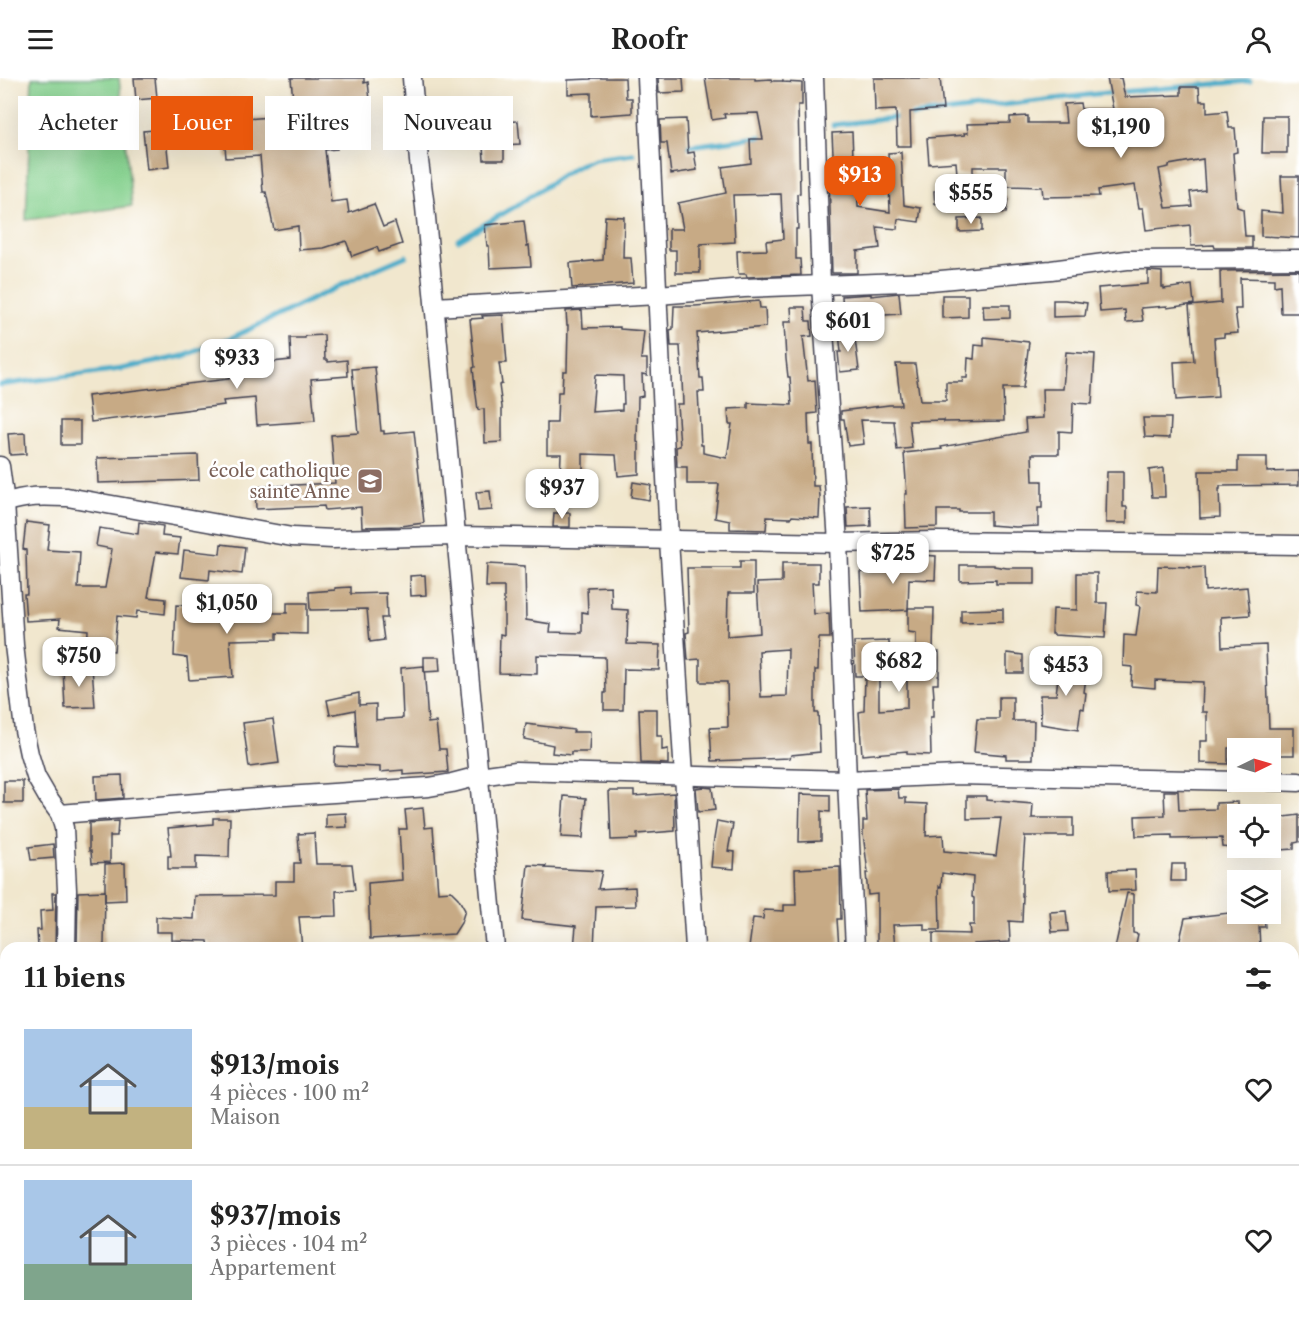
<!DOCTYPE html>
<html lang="fr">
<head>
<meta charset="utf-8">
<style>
	:root { --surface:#fff; --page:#f6f6f6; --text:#222; --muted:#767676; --line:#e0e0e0; --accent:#ea580c }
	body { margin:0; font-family:"Libre Caslon Text",serif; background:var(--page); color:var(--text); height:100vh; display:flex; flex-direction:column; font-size:22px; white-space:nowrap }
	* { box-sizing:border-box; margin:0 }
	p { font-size:20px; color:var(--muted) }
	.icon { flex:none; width:33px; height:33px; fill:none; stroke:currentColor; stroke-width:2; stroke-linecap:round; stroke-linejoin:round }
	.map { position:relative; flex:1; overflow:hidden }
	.panel { position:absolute; left:0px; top:864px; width:1299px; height:384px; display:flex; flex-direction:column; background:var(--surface); border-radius:18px 18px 0 0; box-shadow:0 6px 24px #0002 }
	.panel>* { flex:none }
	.hud { position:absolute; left:18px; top:18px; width:600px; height:54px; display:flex; gap:12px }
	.needle { width:39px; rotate:85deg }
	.buttons { position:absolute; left:1227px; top:660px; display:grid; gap:12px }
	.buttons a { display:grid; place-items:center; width:54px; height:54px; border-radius:0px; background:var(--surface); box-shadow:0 6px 24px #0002; font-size:30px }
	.price { position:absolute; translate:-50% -51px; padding:0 14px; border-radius:12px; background:#fff; color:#222; font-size:20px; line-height:39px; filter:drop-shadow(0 2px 3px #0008) }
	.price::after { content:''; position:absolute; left:50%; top:36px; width:18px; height:14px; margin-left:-9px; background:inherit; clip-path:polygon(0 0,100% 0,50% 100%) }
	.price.active { background:var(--accent); color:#fff }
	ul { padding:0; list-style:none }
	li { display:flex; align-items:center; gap:18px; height:150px; padding:0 24px }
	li+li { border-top:2px solid var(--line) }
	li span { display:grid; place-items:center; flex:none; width:168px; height:120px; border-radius:0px; color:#555 }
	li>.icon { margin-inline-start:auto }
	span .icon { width:72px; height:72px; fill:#fffc; stroke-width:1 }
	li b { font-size:26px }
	h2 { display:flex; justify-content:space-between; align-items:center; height:72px; padding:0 24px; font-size:26px }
	.pill { padding:0 21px; border-radius:0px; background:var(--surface); box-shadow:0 6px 24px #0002; font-size:21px; line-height:54px }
	.pill.active { background:var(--accent); color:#fff }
	header { display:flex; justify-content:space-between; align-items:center; height:78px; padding:0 24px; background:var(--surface); font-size:27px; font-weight:600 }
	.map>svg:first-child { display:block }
	.green { fill:#84d08d; stroke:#537964; stroke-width:1.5 }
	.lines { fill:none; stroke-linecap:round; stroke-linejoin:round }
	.stream { stroke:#4aacc9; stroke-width:5 }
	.building { fill:#c7aa85; fill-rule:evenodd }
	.minor-casing { stroke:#414051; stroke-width:21 }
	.minor { stroke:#fff; stroke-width:18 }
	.labels { text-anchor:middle; stroke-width:5; stroke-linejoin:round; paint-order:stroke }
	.education-label { font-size:18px; fill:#785e54; stroke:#fff; text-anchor:end }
</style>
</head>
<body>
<header><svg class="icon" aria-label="menu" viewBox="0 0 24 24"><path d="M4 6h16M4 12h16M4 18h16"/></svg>Roofr<svg class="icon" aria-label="person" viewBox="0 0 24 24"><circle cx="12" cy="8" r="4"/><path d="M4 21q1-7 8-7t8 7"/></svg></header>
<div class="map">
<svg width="1299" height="1248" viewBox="0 0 1299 1248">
	<rect width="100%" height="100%" fill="#fff"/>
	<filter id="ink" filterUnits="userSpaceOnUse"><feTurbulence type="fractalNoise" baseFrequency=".0167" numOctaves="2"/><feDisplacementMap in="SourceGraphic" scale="12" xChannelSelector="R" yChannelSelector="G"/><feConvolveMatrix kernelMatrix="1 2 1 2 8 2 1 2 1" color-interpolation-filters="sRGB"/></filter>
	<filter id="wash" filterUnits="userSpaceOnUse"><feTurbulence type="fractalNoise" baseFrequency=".008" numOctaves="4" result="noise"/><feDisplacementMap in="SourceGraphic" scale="24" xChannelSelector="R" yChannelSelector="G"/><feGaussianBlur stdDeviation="1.35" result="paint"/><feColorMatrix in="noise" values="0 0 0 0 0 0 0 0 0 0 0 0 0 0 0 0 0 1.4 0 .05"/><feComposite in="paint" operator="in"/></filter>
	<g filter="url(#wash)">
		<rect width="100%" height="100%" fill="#f1e7ce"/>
		<path class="green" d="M32 0H119L132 128 26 142Z"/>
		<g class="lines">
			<g class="stream">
				<path d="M833 47 1096 16 1250 3"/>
				<path d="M682 69 768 58"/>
				<path d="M458 162 519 126 565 95 583 85 594 81 633 76"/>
				<path d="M0 307 121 291 184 278 231 260 371 193 406 178"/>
			</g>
		</g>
		<g id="blocks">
			<g class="building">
				<path d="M134 0H155L157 20 136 22Z"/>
				<path d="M291 0H364V5L368 4 372 40 335 44 337 71 325 72 331 124 347 122 349 135 374 126 383 149 395 144 402 166 379 174 377 169 352 178 346 163 324 170 299 172 298 148 274 152 266 114H263L260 78 226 80 223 43 280 38 279 24 293 23Z"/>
				<path d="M591 0H625L626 20H632V35L591 38V15L568 16V2L591 1Z"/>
				<path d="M658 0H683L684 14 659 15Z"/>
				<path d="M705 0H755V2L771 1 772 3H783V4L802 5V27H798L800 115 797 116 798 151H796V181H800L801 197 747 199 746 196H738L737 173 767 172 766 163 783 161 781 116 733 117 735 164 700 166V195H676V172H669V151H683L678 125 726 115 722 89 751 85 750 61H763L758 35 724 36 725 40 712 42Z"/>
				<path d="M874 0H940L943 31 910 34 911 68H897L896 32 875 33Z"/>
				<path d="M1107 0H1121L1125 19 1181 17V9H1199L1200 23H1207V35L1227 33 1229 50H1235L1237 74 1233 75 1237 129 1243 131 1245 158H1252V170H1215L1214 167 1191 168 1190 147 1146 152 1143 130H1139L1135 107 1098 112 1099 118 1043 119 1042 109 1006 108V89H973V96H957L956 84 929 86 927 60 965 57 964 55H968L967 46 1010 45V39L1028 38V45H1066L1064 26 1080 25 1081 31H1113ZM1203 81 1205 112 1190 114 1192 128 1166 130 1159 91 1169 89V87Z"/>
				<path d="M1263 38H1287V75H1262Z"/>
				<path d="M686 41 688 75 694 74 697 92 671 96 667 65H661L660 42Z"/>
				<path d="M518 43 520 66 503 67 502 44Z"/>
				<path d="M165 51 169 89 147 92 143 53Z"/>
				<path d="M852 54 853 79H856L858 129 890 134 888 75 901 74 904 127 921 130 919 144 898 141 897 151 877 149 880 170 857 173V195H832L829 96H834L832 55Z"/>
				<path d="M504 67V82H484L483 68Z"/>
				<path d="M1281 98H1299V160L1261 158V133L1283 135Z"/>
				<path d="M957 111 958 124 935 126 934 113Z"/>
				<path d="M986 117 1008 119 1006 135 985 133Z"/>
				<path d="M605 138 624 139 623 180H631L633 205 572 210 570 185 603 182Z"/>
				<path d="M982 140V153L959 154V141Z"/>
				<path d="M524 143 527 168 529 167 531 188 490 190 489 168H487L485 147Z"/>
				<path d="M1299 192V235H1281L1280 207 1274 208V201L1240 200 1241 231H1235L1238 255 1224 256V259L1214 260 1218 319 1176 322 1174 284 1194 283 1189 228 1221 225 1220 193Z"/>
				<path d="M1148 193 1162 194V209H1164V211L1192 207 1194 226 1167 230V228L1141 230 1143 243 1126 244 1125 232 1100 234 1098 210 1148 206Z"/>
				<path d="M899 215 901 236 868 238 869 252 844 253 842 218 871 216V218Z"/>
				<path d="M942 217H968V239L942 240Z"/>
				<path d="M1053 222H1065L1087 225 1085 238 1053 239Z"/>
				<path d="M759 223 760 230H765L766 249 697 255 700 300H703L704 314H698L701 367H703V375L727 380 732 346H729L728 331 748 330V325L792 327 790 299H788L786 281 784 244H792L791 229H805L806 243H811L812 258 803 259 808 303 815 302 817 335 808 336 809 366H812L813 408H819L820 419 819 440 792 438 791 440 767 439 766 452 730 451V443L715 440 719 406H687V389H677L676 369 680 368 677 326H683L682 301 680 268H671L670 252 673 251 674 228H695Z"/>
				<path d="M983 227H1010V240L984 241Z"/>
				<path d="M582 232 583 250 620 249V251L644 253 641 281H647V297L642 296 643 318 638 319 637 364 639 365V396L618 398 616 377 583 376V399H560L561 376H547V345H557L558 314H562L563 293H567L568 247H567L566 233ZM595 297 623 298 624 326H622V332L592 334Z"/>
				<path d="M503 237 507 285H499L502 306 499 307 502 329V364L485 365 484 331 478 332 475 309 473 290 475 289 470 241 483 240 482 238Z"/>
				<path d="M854 253 859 292 840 294 838 274H841L839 255Z"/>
				<path d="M324 257 325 282H328V284L347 282 348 298 311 301 315 343 257 347 255 320 223 323 224 327 91 344 88 318 229 301 228 299 252 296V286L291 282 290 260H305V258Z"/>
				<path d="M984 259 1029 264 1023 310H1003L1004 343 944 344V342L909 343 912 370 897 372 894 343 861 342 864 366 848 368 844 341H841V333L889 327H901L896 286H915L920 323H946V304H963L962 300H967L968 280 974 281 975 267 984 268Z"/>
				<path d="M1066 274 1095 276 1092 326 1073 325 1072 354 1059 353V376H1032L1033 403H1042V430H1038V448L1016 449 990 447V434H959V432H937V449L906 450 905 416H907L904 375 942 371 941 369 1026 354 1025 341 1043 340 1042 311H1063Z"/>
				<path d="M375 289 381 353H384V356L414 353 424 445 400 448 362 449 361 429 325 432 324 428 256 431 255 409 335 405 331 357 358 355 352 291Z"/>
				<path d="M1143 340H1171L1170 360 1145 359Z"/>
				<rect x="61" y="343" width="19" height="24"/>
				<path d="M25 355 26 376 10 377 8 356Z"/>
				<path d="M198 377 199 402 98 405 97 380Z"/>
				<path d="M1238 379H1267V394L1299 393V407L1220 408V411H1219L1220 439 1200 440 1199 393H1238Z"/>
				<path d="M1164 390 1165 419H1152L1149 392Z"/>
				<path d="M1107 394H1123V429H1127V445H1106Z"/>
				<path d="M633 404 651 407 649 422 631 419Z"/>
				<path d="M490 413 492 432 478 433 476 414Z"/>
				<path d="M870 428 871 448 848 449 847 429Z"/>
				<path d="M554 435H570V449H553Z"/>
				<path d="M26 444 50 447 47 472 80 474 78 510H105L112 471 96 468 99 450 138 456 139 444 163 448 162 458 180 460 178 476 156 474 148 519 166 521 165 536 137 533 136 540 117 538 114 573 87 571 88 552 59 549 60 541 26 543 24 516H27L26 472 23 471Z"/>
				<path d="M221 466 245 469 242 496 210 492 209 502 181 499 184 472 220 476Z"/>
				<path d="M922 477 936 478 935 502 909 501 908 532 862 534 860 494H871V491L882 492V487L922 488Z"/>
				<path d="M740 483H754V515H728L727 558 760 555 757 505 782 504V485H819V505H812L814 536 829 535 830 560H819L818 592H815V635H818L820 674 791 677 790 680 712 683 710 650 728 649 727 604H700V581L688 582 686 555 689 554 687 490H740ZM788 571 787 618 761 619 759 573Z"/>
				<path d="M487 486 525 488 526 542 551 546 550 554 582 555V534L588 535 587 509 611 508 612 531 628 532 627 566 660 567 659 592 624 591 623 632H604V615H606L605 579 537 577V596L499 595 500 556 504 557V509H486Z"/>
				<path d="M960 487H994V488L1007 490H1035V506H996V502L960 503Z"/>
				<path d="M1158 488 1190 489V490L1204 489 1205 513 1247 509 1250 537 1221 539 1222 569 1266 567 1269 650H1294V677H1270V670H1228V686L1200 685V663H1207V634H1202L1203 604 1155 602V610L1131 608 1132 589 1123 588 1124 557 1136 558 1140 528 1136 527 1137 513 1157 514Z"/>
				<path d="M1077 495H1097V525H1107L1105 560 1054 557V556H1052L1053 531 1077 532Z"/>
				<path d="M425 497 426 517 411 518 410 498Z"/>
				<path d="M351 509V516L386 515 387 540H381L384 562 370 564 367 531 310 532 309 514 335 512V510Z"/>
				<path d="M287 525H307V556L277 555V561L230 562 233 599 189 602 187 580 174 578 176 527 238 530V533L253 534V535H287Z"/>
				<path d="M908 530H934L933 574H939V598H938V606H933L934 619H933V639H930L931 677 907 676V673L862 677 859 634 864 633 865 598H855L854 564 889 563 890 597H879V632L907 630V595L916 594V555L908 554Z"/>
				<path d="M1003 531V544L961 545V532Z"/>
				<path d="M1007 575 1023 577V595H1007Z"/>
				<path d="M424 579H439L440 593 424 594Z"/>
				<path d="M1060 581 1088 585 1084 614 1086 615 1084 631 1081 630 1078 652 1041 646 1040 617H1056Z"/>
				<path d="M424 588 428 645 436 644 439 671H446L448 694 403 697V692L380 694V689L334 687 335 669 357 670 355 632 330 637 327 622 359 615V627L376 626V642L403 640 401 590Z"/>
				<path d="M92 589 95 629 65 630 63 590Z"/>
				<path d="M999 619H1013V643H1034L1033 681H1006V677L974 674 977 641H999Z"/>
				<path d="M639 631H657V658H662V672L668 671V686L641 685Z"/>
				<path d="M273 641 279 685 249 689 243 645Z"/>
				<path d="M526 646 574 652 573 654H590L589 674H571V677L552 675 553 667 524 661Z"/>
				<path d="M122 697 123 720 96 722 95 698Z"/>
				<rect x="4" y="703" width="19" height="22"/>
				<path d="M703 709 712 710 715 732 698 734 696 710Z"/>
				<path d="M898 711 899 720H906V725L927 726 926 758 943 757 944 773 996 778 1001 740 967 741V718H986V722L1033 726 1032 740H1073V758H1025L1022 802V818H1023L1022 844 1009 843 1010 864 974 866V870H933V855L970 856 969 847H974V820L972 819 973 799 942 795 941 809 939 808 940 852H924V846L893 847 895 870H877V816L868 817 866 795H868L863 756V743H867L865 712Z"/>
				<path d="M609 713H634V718L674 715 675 753 637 756V761L611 762Z"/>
				<path d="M1164 713H1178L1179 732 1216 731V725L1238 724V771L1223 769 1222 760 1172 761V757L1136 758 1135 738 1165 737Z"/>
				<path d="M800 716 830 717V734L821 733V763L799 764Z"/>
				<path d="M564 718 586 720 583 760 561 759Z"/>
				<path d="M423 730 425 750 433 749 438 814 451 813 458 820 465 832 461 845 454 856 370 861 368 805 402 802 399 751H407L405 732Z"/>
				<path d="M346 735 347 749 326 750V736Z"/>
				<path d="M1299 737V764L1294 765V771L1280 772 1277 740Z"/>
				<path d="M213 740H230L229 779 196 778V791H168V778H171L168 750 213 746Z"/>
				<path d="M118 743 117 758H110V784L92 785 91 773H89V745Z"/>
				<path d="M717 743 733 746 728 773 735 774 734 791 711 789 713 767Z"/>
				<path d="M314 755 316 786H352L355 812 336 813 337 838 299 839 302 870H209L208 863 172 862V854H156V839L194 841 195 818 275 817V803H294V785H300L298 756Z"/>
				<path d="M53 766 54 780 31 782 29 769Z"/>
				<path d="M125 785 126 822 105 823V786Z"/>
				<path d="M1172 786H1185V803H1171Z"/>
				<path d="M528 787 546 788 545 790 602 793 598 811 635 809 636 828 596 829 594 870H574L576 848 522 842Z"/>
				<path d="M840 789 841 841H837L839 870H749L753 840 763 841 764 832 784 833V827H796L795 791Z"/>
				<path d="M1135 792 1136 812 1109 813 1108 793Z"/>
				<path d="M105 813 104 867H96L97 870H77L78 814Z"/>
				<path d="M52 815H56L55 870H38L37 852H41L40 833 53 832Z"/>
				<path d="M1127 815 1133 816V855L1138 856 1135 870H1115Z"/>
				<path d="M1066 833 1068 853 1052 854 1050 834Z"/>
				<path d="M1238 834V836H1264L1265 849H1259L1260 870H1178L1185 840Z"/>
			</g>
		</g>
	</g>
	<g filter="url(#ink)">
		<use href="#blocks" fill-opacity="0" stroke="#414051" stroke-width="1.5"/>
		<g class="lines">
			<defs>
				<g id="minor">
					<path d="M412 0 419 83 425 129 495 870"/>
					<path d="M647 0 669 462 695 870"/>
					<path d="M814 0 821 207 838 465 847 702 855 870"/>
					<path d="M434 229 658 217 744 210 930 203 1051 192 1127 182 1299 181"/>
					<path d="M0 388 5 425 14 567 24 652 29 676 36 699 47 718 60 736 64 750 67 812 66 870"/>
					<path d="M5 425C26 417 45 418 67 419L292 459 333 461 456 458 838 465 937 463 1299 467"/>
					<path d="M1270 703 1299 704"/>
					<path d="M60 736 270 719 429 709 452 705 479 698 516 693 847 702 957 697 1238 703"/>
					<path d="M1293 1006H1299"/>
					<path d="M1293 1236 1299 1235"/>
					<path d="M695 1242H721"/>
					<path d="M875 1242V1248"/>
					<path d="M1051 1242 1109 1247 1137 1243H1146L1193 1248 1231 1242"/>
					<path d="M46 1248 50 1242"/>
				</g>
			</defs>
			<use href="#minor" class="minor-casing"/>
			<use href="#minor" class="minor"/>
		</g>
	</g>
	<defs>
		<symbol id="university-square" viewBox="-11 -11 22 22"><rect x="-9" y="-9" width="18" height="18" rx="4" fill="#8d6e63" stroke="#fff"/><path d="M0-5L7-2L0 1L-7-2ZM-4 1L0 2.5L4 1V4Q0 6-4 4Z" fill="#fff"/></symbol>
	</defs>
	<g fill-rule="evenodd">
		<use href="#university-square" x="355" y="388" width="30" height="30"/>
	</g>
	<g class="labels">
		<g class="education-label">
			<text x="350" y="399">école catholique<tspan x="350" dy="21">sainte Anne</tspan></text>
		</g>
	</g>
</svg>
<div class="buttons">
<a><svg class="needle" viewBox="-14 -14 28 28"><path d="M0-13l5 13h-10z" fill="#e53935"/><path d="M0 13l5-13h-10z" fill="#767676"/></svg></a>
<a><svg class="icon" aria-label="locate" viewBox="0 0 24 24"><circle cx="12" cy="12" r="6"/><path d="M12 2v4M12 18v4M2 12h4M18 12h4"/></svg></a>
<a><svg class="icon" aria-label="layers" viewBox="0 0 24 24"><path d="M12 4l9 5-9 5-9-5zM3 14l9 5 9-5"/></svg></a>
</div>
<b class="price" style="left:1121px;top:81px">$1,190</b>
<b class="price active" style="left:860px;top:129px">$913</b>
<b class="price" style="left:971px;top:147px">$555</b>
<b class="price" style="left:848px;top:275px">$601</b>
<b class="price" style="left:237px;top:312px">$933</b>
<b class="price" style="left:562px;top:442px">$937</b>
<b class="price" style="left:893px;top:507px">$725</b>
<b class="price" style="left:227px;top:557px">$1,050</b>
<b class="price" style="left:79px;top:610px">$750</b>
<b class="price" style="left:899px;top:615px">$682</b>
<b class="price" style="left:1066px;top:619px">$453</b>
<div class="hud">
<a class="pill">Acheter</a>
<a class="pill active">Louer</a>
<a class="pill">Filtres</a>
<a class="pill">Nouveau</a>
</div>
<section class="panel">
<h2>11 biens<svg class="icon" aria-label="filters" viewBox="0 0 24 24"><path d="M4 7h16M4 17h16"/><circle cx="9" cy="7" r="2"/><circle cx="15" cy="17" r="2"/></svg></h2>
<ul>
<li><span style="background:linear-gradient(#a9c7e8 65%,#c2b280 0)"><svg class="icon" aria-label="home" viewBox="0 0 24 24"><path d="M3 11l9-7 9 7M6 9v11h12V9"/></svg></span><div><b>$913/mois</b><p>4 pièces · 100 m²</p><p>Maison</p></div><svg class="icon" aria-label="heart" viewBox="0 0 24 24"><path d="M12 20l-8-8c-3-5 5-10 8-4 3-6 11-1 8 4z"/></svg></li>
<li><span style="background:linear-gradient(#a9c7e8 70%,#7fa58c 0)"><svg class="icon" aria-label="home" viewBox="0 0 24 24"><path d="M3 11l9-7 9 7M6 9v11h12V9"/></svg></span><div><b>$937/mois</b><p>3 pièces · 104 m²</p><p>Appartement</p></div><svg class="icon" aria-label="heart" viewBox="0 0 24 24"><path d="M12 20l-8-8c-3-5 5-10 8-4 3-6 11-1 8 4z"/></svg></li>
</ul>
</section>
</div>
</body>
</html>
